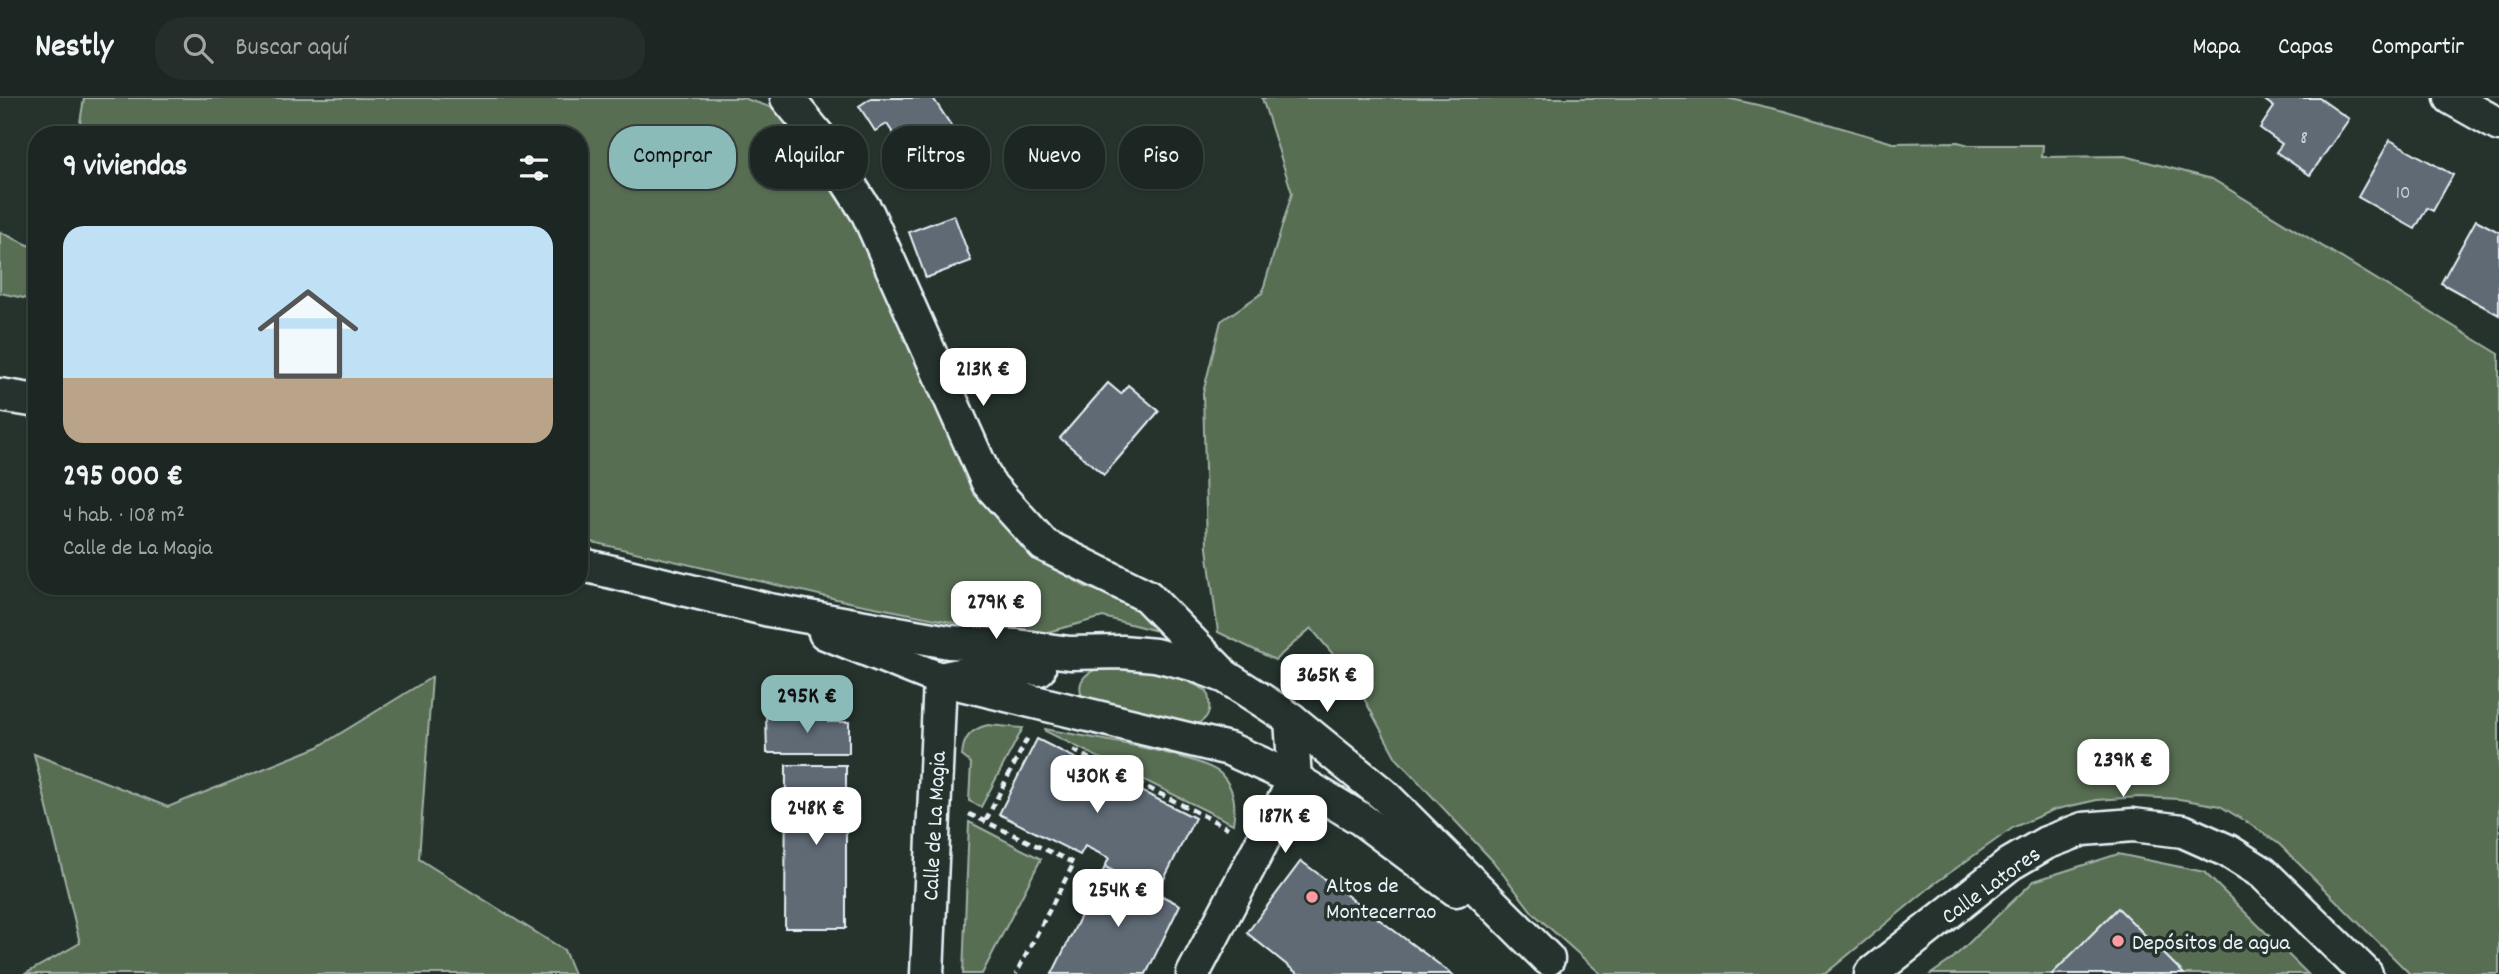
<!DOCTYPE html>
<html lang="es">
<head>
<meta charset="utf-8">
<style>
	:root { --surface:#1c2622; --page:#252e2a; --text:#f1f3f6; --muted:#a0a5a5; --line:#3a4340; --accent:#8bbbb9 }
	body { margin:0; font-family:Dekko,sans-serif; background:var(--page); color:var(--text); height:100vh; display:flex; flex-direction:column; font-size:26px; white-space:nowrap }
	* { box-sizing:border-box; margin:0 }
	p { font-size:23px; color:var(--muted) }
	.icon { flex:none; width:38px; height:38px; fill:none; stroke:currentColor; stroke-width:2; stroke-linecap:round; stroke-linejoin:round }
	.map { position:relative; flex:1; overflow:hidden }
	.sheet { position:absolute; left:28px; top:28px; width:560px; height:469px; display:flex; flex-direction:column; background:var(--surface); border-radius:28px; box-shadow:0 2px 5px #0004,0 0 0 2px var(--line) }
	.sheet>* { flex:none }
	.top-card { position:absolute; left:609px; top:28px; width:665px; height:63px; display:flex; gap:14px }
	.price { position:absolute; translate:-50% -60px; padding:0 16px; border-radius:14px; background:#fff; color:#222; font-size:23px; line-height:46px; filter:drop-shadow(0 2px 4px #0008) }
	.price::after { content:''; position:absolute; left:50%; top:42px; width:21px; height:16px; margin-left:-10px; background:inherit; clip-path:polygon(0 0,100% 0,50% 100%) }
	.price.active { background:var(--accent); color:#111 }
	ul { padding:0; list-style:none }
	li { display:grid; align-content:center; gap:14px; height:371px; padding:0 35px }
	li span { display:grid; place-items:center; height:217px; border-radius:21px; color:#555 }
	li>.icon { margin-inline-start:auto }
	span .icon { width:126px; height:126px; fill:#fffc; stroke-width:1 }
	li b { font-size:30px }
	h2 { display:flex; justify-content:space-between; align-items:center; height:84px; padding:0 35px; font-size:30px }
	.tag { padding:0 24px; border-radius:28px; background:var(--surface); box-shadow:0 2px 5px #0004,0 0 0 2px var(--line); font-size:24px; line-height:63px }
	.tag.active { background:var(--accent); color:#111 }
	header { display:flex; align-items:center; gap:42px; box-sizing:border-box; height:98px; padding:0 35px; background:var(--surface); border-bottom:2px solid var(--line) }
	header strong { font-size:33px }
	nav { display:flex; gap:38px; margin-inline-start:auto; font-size:24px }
	.search { width:490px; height:63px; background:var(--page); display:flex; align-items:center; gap:18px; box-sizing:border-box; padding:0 24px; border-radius:28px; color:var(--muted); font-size:26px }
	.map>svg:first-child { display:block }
	.green { fill:#586e52; stroke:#a0b0a5; stroke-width:2 }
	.building { fill:#5e6a74; stroke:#e8f1f8; stroke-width:2 }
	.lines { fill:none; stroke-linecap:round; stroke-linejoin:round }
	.street-casing { stroke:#e8f1f8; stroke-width:37 }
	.path { stroke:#e8f1f8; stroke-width:4.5; stroke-dasharray:7 5; stroke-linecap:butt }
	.street { stroke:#26332d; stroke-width:32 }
	.poi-dot { fill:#ff9aa2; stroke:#26332d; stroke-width:2.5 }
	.labels { text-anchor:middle; stroke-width:7; stroke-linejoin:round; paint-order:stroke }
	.number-label { font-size:19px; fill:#c6cfd7 }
	.street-label { font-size:23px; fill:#e8f1f8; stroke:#26332d }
	.poi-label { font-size:23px; fill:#e8f1f8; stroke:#26332d; text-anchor:start }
</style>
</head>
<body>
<header>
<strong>Nestly</strong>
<div class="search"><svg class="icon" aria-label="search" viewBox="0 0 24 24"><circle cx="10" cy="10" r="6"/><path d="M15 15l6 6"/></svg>Buscar aquí</div>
<nav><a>Mapa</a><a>Capas</a><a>Compartir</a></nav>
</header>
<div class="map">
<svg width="2499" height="876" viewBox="0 0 2499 876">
	<rect width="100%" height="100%" fill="#26332d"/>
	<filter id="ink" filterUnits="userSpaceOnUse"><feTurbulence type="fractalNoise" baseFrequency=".0143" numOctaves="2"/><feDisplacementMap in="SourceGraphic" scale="14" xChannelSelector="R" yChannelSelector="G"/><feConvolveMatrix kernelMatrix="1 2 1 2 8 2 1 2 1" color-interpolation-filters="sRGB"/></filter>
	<g filter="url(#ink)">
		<g class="green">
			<path d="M84 0H743L776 11 858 131 1045 465 1086 489 1130 504 1158 527 1157 533 1103 519 1044 535 987 531 849 504 579 441V37H78Z"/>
			<path d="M1262 0H1727L1784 13 1893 45 1958 44 1969 47H2043L2042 59 2125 58 2212 81 2499 256V876H2410L2279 746 2248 725 2220 708 2179 701 2139 699 2097 702 2053 712 2014 729 1934 786 1825 876H1601L1533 815 1492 762 1396 660 1353 580 1311 530 1275 562 1218 534 1207 450 1203 295 1221 223 1262 195 1292 95Z"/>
			<path d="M0 134 37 151V212L28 201 0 195Z"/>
			<path d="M1106 569C1143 570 1175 575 1207 593 1212 610 1211 622 1192 628L1083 601C1074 581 1089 572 1106 569Z"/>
			<path d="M432 579 419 761 564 852 574 876H25L80 845 34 656 168 709 318 649Z"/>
			<path d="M988 627 1023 630 981 709 969 703 971 665 962 658C963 640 971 631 988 627Z"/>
			<path d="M1045 631C1079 638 1200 656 1221 676 1235 691 1236 707 1233 726L1045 633Z"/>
			<path d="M969 724 1041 761 982 876H963Z"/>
			<path d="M2118 756 2204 774 2308 876H1931L1951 862 2034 783Z"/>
		</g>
		<g class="building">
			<path d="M871 0H933L958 38 914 67 887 26 875 33 859 8Z"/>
			<path d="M2262 0H2319L2349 21 2310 77 2276 54 2282 46 2260 30 2274 9Z"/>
			<path d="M2390 42 2453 77 2433 113 2427 110 2415 131 2358 99Z"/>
			<path d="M954 117 971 163 926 180 909 134Z"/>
			<path d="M2476 122 2499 134V217L2441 185Z"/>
			<path d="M1108 285 1121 296 1128 287 1159 313 1104 377 1060 340Z"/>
			<path d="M828 618V624H849V655H767L766 619Z"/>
			<path d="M1037 641 1195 720 1157 795 1105 769 1109 760 1085 748 1080 757 999 716Z"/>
			<path d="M786 667H846V830H785Z"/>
			<path d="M1301 763 1452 876H1298L1247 835Z"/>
			<path d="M1105 769 1180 807 1146 876H1052Z"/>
			<path d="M2118 810 2184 876H2052Z"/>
		</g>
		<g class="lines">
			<defs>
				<g id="street">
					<path d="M787 0 819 39 868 116 988 385 1044 447 1147 498 1220 573"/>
					<path d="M2451 0 2499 27"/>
					<path d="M0 297 37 303"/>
					<path d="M579 466 769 512 949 544 1017 548 1070 555 1122 554 1155 557 1192 566 1226 579 1291 621 1384 697 1548 861"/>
					<path d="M825 535 940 581 1229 651 1295 681 1361 721 1456 792"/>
					<path d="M927 876 940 581 1002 568 1039 571"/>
					<path d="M1193 876 1295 681 1291 621"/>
					<path d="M1871 876 2010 766 2046 745 2083 731 2133 727 2183 733 2228 753 2263 775 2366 876"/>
				</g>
			</defs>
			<use href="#street" class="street-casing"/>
			<g class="path">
				<path d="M1073 652 1228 730"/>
				<path d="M969 716 1074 765 1016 876"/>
				<path d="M986 722 1028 639"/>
			</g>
			<use href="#street" class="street"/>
		</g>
	</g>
	<g class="poi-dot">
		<circle cx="1312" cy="799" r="7"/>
		<circle cx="2118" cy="843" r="7"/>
	</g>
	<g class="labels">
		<g class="number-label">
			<text x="2304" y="45">8</text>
			<text x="2403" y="100">10</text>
		</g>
		<g class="street-label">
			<text transform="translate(933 728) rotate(-87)" y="8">Calle de La Magia</text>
			<text transform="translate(1990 786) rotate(-36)" y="8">Calle Latores</text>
		</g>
		<g class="poi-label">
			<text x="1326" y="794">Altos de<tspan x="1326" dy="26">Montecerrao</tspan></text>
			<text x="2132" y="851">Depósitos de agua</text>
		</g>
	</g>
</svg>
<b class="price" style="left:983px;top:310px">213K €</b>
<b class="price" style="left:996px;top:543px">279K €</b>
<b class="price" style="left:1327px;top:616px">365K €</b>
<b class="price active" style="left:807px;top:637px">295K €</b>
<b class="price" style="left:2123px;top:701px">239K €</b>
<b class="price" style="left:1097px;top:717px">430K €</b>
<b class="price" style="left:816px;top:749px">248K €</b>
<b class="price" style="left:1285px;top:757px">187K €</b>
<b class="price" style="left:1118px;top:831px">254K €</b>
<div class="top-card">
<a class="tag active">Comprar</a>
<a class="tag">Alquilar</a>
<a class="tag">Filtros</a>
<a class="tag">Nuevo</a>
<a class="tag">Piso</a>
</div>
<section class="sheet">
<h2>9 viviendas<svg class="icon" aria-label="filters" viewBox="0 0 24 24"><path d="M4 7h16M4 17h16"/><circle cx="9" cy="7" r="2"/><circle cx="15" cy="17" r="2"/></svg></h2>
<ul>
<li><span style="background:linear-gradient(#bfe0f5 70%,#b9a48a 0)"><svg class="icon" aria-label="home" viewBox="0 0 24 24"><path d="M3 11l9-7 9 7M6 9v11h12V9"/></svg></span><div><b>295 000 €</b><p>4 hab. · 108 m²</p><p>Calle de La Magia</p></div></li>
</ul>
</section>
</div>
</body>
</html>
